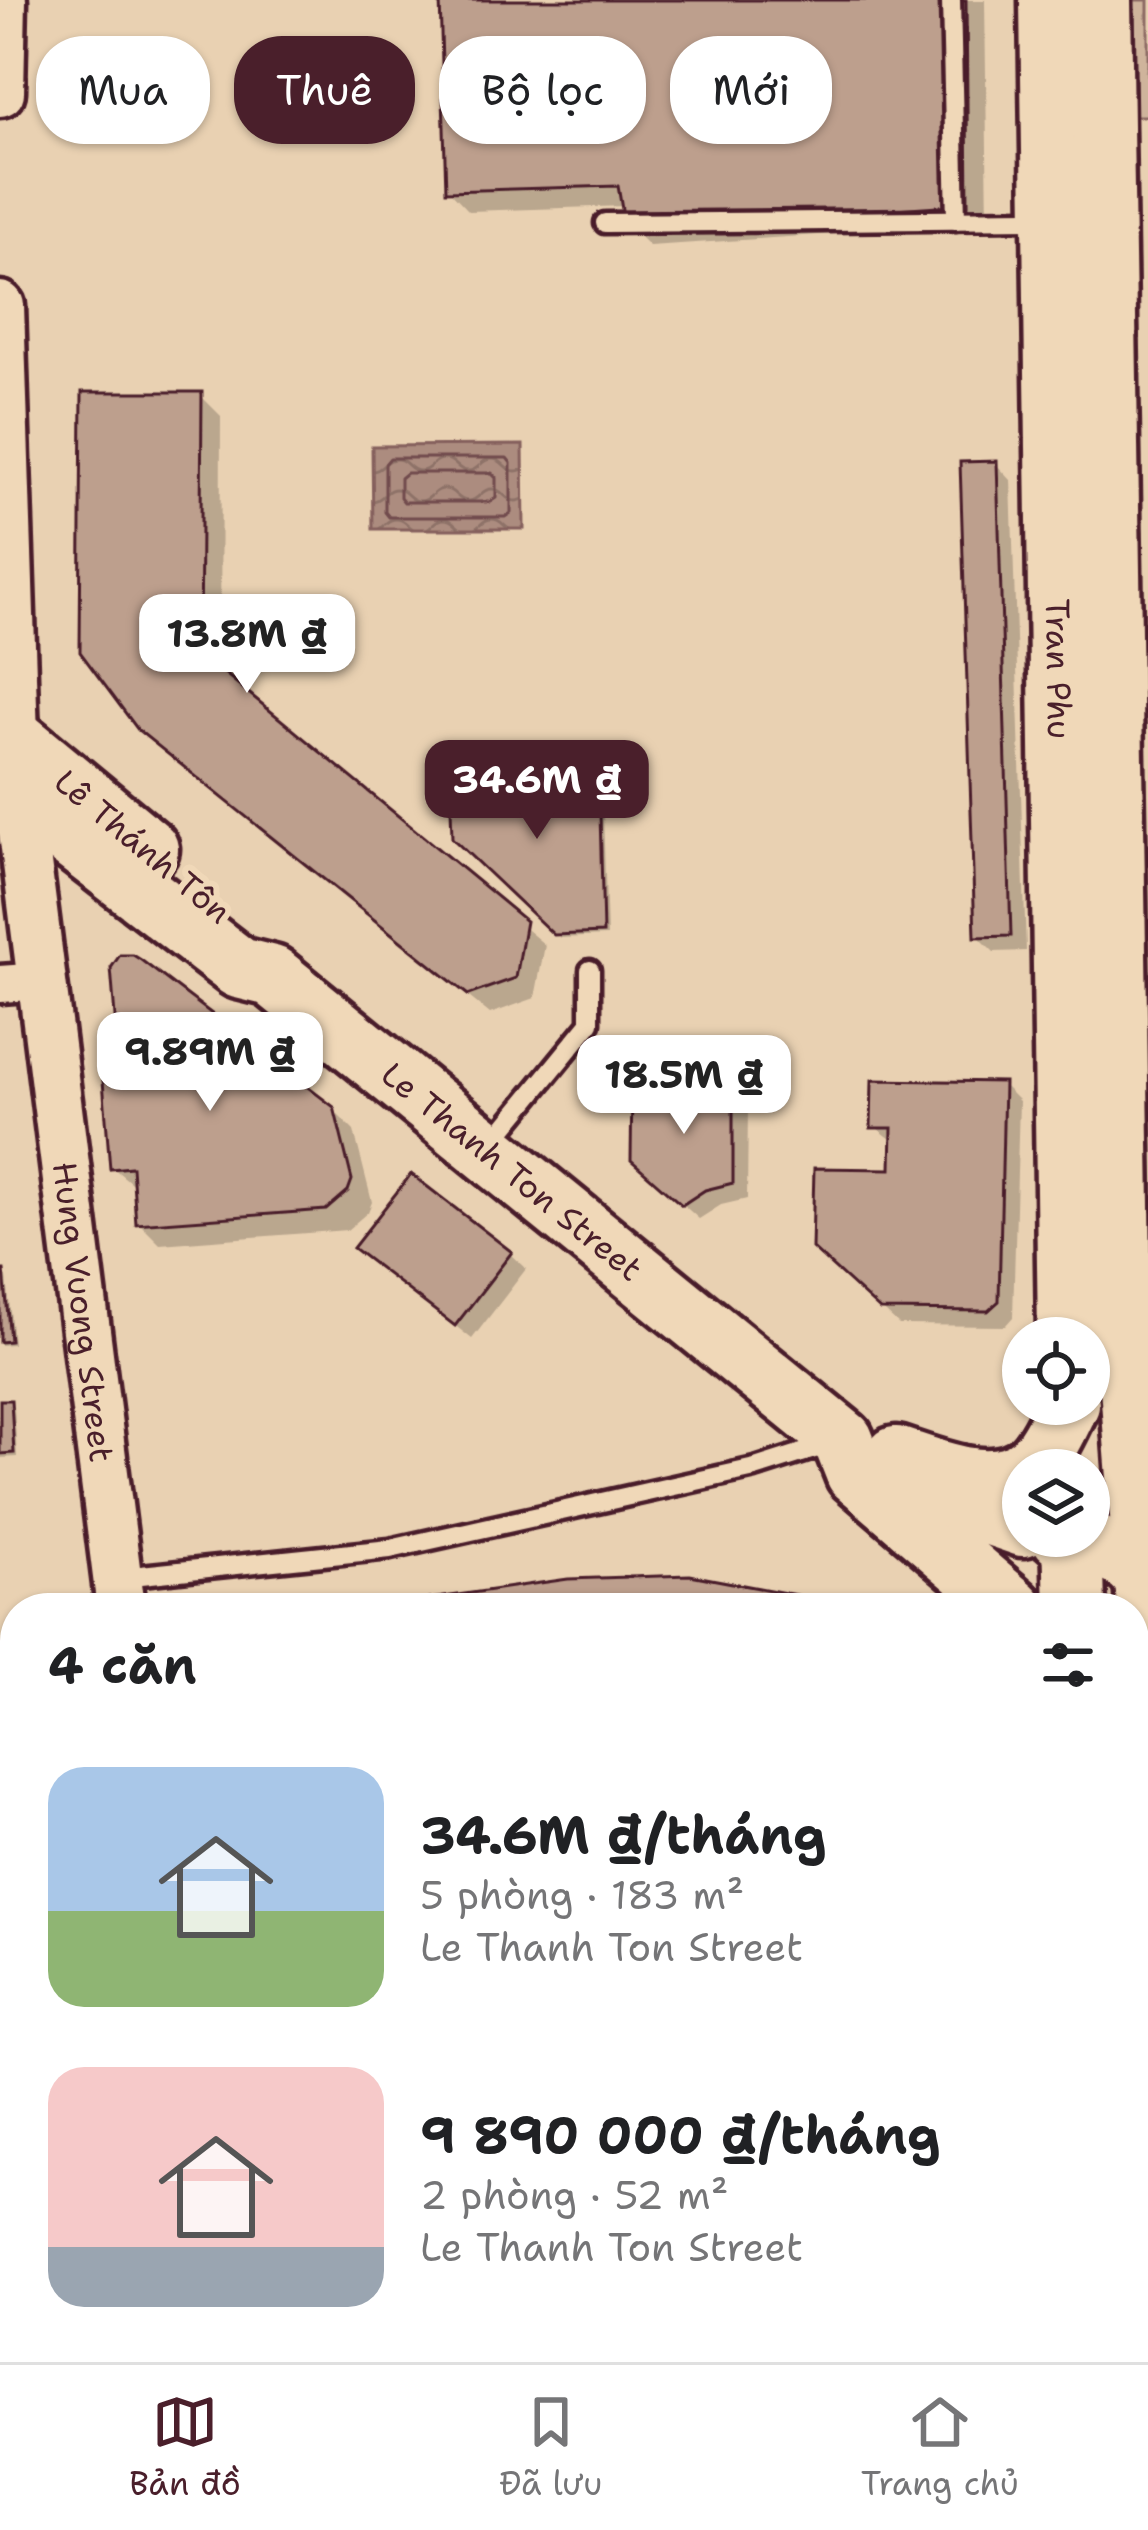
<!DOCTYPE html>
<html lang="vi">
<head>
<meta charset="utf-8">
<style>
	:root { --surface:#fff; --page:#f2f2f2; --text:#202124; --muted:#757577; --line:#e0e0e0; --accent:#4a1f2b }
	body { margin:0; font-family:"Shantell Sans",sans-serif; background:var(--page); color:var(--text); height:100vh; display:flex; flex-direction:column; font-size:45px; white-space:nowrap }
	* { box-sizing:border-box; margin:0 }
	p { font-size:39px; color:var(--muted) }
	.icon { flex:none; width:66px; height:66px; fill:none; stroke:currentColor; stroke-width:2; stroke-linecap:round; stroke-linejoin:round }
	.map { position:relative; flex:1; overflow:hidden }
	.drawer { position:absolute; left:0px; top:1593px; width:1149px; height:771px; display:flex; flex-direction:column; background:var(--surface); border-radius:48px 48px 0 0; box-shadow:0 3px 9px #0004 }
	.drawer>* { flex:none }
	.top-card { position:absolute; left:36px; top:36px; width:1077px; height:108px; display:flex; gap:24px }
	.fabs { position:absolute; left:1002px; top:1317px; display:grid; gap:24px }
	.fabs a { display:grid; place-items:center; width:108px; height:108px; border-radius:50%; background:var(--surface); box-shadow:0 3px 9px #0004; font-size:60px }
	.price { position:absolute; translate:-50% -102px; padding:0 27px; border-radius:24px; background:#fff; color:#222; font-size:39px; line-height:78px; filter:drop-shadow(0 3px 6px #0008) }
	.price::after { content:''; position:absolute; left:50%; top:72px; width:36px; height:27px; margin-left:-18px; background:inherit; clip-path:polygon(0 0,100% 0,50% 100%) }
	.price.selected { background:var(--accent); color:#fff }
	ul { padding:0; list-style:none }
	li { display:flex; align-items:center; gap:36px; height:300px; padding:0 48px }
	li span { display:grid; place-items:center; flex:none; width:336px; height:240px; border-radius:36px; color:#555 }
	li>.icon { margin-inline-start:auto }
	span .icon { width:144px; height:144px; fill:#fffc; stroke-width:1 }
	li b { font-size:51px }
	h2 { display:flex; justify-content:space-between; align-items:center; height:144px; padding:0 48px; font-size:51px }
	.pill { padding:0 42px; border-radius:48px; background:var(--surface); box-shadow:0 3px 9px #0004; font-size:42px; line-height:108px }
	.pill.selected { background:var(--accent); color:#fff }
	.menu { display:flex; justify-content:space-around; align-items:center; height:168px; border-top:3px solid var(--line); background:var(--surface); font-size:33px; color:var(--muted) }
	.menu a { display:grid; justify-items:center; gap:6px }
	.menu .selected { color:var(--accent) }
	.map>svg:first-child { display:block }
	.forest { fill:url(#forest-crowns); stroke:#8c6a64; stroke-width:3 }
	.water { fill:url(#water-waves); stroke:#85605d; stroke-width:3 }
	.shadow { fill:#0003 }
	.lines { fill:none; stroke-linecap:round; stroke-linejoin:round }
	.shore { stroke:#714b4d; stroke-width:3 }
	.building { fill:#bd9f8d; stroke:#4a1f2b; stroke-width:3 }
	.service-casing { stroke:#4a1f2b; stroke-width:27 }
	.minor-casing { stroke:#4a1f2b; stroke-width:45 }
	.tertiary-casing { stroke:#4a1f2b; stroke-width:57 }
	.primary-casing { stroke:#4a1f2b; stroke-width:69 }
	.service { stroke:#f0d8b8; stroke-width:18 }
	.minor { stroke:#f0d8b8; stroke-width:36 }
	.tertiary { stroke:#f0d8b8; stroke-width:48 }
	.primary { stroke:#f0d8b8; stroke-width:60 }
	.labels { text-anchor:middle; stroke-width:12; stroke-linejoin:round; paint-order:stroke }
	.street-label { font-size:33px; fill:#4a1f2b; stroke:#f0d8b8 }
</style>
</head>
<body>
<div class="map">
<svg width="1148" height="2362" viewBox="0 0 1148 2362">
	<defs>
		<pattern id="forest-crowns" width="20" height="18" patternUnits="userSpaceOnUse" patternTransform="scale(3)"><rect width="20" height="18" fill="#cfb49c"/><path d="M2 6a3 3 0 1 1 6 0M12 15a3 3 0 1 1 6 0" fill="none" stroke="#b39a87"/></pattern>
		<pattern id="water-waves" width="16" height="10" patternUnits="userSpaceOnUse" patternTransform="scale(3)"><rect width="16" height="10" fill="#ac8c7f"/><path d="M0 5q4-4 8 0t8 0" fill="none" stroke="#8e7268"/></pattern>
	</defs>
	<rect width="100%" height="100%" fill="#e9d1b2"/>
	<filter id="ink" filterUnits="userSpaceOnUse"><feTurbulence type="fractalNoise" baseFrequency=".00833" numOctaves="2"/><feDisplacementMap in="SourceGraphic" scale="24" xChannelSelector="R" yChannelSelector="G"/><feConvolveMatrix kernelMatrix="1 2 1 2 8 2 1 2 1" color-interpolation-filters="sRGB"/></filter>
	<g filter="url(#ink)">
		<path class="forest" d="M1122 0H1148V116H1125Z"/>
		<path class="water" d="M523 445 524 529H373L372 446Z"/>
		<g class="shadow">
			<path d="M443 0H985L988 224 649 246 628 225 625 206 469 211 449 190Z"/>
			<path d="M200 395 221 416 220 673 545 945 535 998 490 1014 163 750 141 728Z"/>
			<path d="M996 464 1011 480 1026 951 994 952 978 936Z"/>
			<path d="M598 775 602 780 607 936 561 938 455 837Z"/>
			<path d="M1003 1085 1019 1101 1013 1317 1005 1326 899 1325 832 1263 894 1172 895 1142 874 1126Z"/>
			<path d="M732 1090 748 1106 747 1199 721 1205 699 1219 651 1176Z"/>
			<path d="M332 1109 354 1131 372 1202 368 1212 347 1230 160 1244 139 1223 136 1187 112 1167Z"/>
			<path d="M357 1248 510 1254 526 1269 472 1339Z"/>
			<path d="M0 1273 7 1277 13 1344 0 1345Z"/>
			<path d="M0 1403H10L14 1407 17 1457 0 1458Z"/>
			<path d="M10 1687 14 1692 15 1712V1810L0 1811V1688Z"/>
		</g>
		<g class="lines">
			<g class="shore">
				<path d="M390 458H507L511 463V513L505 517H389L385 512V464Z"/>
				<path d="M406 473H492L496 477V498L490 502H404L400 497V478Z"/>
			</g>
		</g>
		<g class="building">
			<path d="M440 0H966L968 204 625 227 618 186 446 191Z"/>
			<path d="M82 392H202L200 653 526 921 516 978 468 995 138 730 80 652Z"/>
			<path d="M997 461 1011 936 975 937 960 462Z"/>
			<path d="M599 772 603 933 554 935 452 838 450 777Z"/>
			<path d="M120 955H133L141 960 334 1107 352 1180 348 1191 326 1210 136 1224 132 1167 110 1169 101 1055 118 1054 111 968Z"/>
			<path d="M872 1080 1004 1082 999 1301 988 1311 880 1310 812 1248 814 1168 891 1169 892 1128H871Z"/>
			<path d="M632 1086 733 1087V1183L705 1190 682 1205 631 1160Z"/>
			<path d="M411 1174 512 1252 455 1326 353 1248Z"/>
			<path d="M0 1270H4L10 1341 0 1342Z"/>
			<path d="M0 1400H11L14 1453 0 1454Z"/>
			<path d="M690 1575 807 1597 808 1608H368L568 1579Z"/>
			<path d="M11 1684 15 1807H0V1685Z"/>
			<path d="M15 1852V1939L0 1940V1854Z"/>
			<path d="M15 1969V1998L0 2000V1971Z"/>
		</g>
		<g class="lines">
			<defs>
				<g id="service">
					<path d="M951 0 956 220"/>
					<path d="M605 223 1044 219"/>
					<path d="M490 1145 590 1023V970"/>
					<path d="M122 1577 390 1549 755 1468 830 1444"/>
					<path d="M0 2205 15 2202"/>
				</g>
				<g id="minor">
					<path d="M0 984 43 981"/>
					<path d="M0 1957 15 1956"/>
					<path d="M0 2361 82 2349"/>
				</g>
				<g id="tertiary">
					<path d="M0 92 2 0"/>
					<path d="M0 306 14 738"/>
					<path id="s1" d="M19 800 121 1608"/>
					<path d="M216 2349 218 2362"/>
				</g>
				<g id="primary">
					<path id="s2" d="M1050 0 1068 1338"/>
					<path d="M1101 0 1121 1270 1148 1619"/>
					<path d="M0 727 148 849"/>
					<path id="s3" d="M0 784 239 968 272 976 843 1440 856 1473 1013 1608"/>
					<path d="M896 1457C937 1470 997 1497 1034 1462 1050 1447 1059 1423 1069 1404"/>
					<path d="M935 1488 976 1510 1023 1526"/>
					<path d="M1061 1536C1090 1544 1131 1552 1145 1581"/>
					<path d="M1073 1536 1075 1608"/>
					<path d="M1134 2136 1148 2245"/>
				</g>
			</defs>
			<use href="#service" class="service-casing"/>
			<use href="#minor" class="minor-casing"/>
			<use href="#tertiary" class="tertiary-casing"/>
			<use href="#primary" class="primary-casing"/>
			<use href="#service" class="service"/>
			<use href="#minor" class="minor"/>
			<use href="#tertiary" class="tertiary"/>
			<use href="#primary" class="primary"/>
		</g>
	</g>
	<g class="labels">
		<g class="street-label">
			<text dy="12" stroke="none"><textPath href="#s2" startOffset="669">Tran Phu</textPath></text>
			<text transform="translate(143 846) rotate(40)" y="12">Lê Thánh Tôn</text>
			<text dy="12" stroke="none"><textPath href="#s3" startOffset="645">Le Thanh Ton Street</textPath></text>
			<text dy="12" stroke="none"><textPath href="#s1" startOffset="516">Hung Vuong Street</textPath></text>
		</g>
	</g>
</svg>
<div class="fabs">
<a><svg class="icon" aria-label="locate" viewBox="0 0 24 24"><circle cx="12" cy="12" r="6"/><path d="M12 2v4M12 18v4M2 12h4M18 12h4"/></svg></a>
<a><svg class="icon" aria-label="layers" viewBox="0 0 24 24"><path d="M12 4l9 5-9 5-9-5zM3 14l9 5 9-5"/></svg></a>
</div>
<b class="price" style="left:247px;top:696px">13.8M ₫</b>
<b class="price selected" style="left:537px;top:842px">34.6M ₫</b>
<b class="price" style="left:210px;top:1114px">9.89M ₫</b>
<b class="price" style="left:684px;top:1137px">18.5M ₫</b>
<div class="top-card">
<a class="pill">Mua</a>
<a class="pill selected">Thuê</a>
<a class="pill">Bộ lọc</a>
<a class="pill">Mới</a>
</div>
<section class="drawer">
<h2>4 căn<svg class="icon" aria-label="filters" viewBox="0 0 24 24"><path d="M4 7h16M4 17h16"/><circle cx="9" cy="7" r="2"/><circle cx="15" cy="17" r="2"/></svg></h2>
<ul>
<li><span style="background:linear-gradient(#a9c7e8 60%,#8fb573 0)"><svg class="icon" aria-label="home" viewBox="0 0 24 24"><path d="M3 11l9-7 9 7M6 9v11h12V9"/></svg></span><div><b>34.6M ₫/tháng</b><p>5 phòng · 183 m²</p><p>Le Thanh Ton Street</p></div></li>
<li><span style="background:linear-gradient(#f6c9c9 75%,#9aa5b1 0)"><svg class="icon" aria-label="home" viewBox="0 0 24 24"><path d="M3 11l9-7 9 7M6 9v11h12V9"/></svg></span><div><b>9 890 000 ₫/tháng</b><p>2 phòng · 52 m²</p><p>Le Thanh Ton Street</p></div></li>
</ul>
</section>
</div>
<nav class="menu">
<a class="selected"><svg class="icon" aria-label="map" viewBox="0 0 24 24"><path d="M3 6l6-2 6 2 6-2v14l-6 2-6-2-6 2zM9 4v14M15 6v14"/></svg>Bản đồ</a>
<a><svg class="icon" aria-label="saved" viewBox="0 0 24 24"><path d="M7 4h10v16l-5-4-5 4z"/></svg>Đã lưu</a>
<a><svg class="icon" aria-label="home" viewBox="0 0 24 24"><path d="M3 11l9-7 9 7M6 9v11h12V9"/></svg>Trang chủ</a>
</nav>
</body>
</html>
